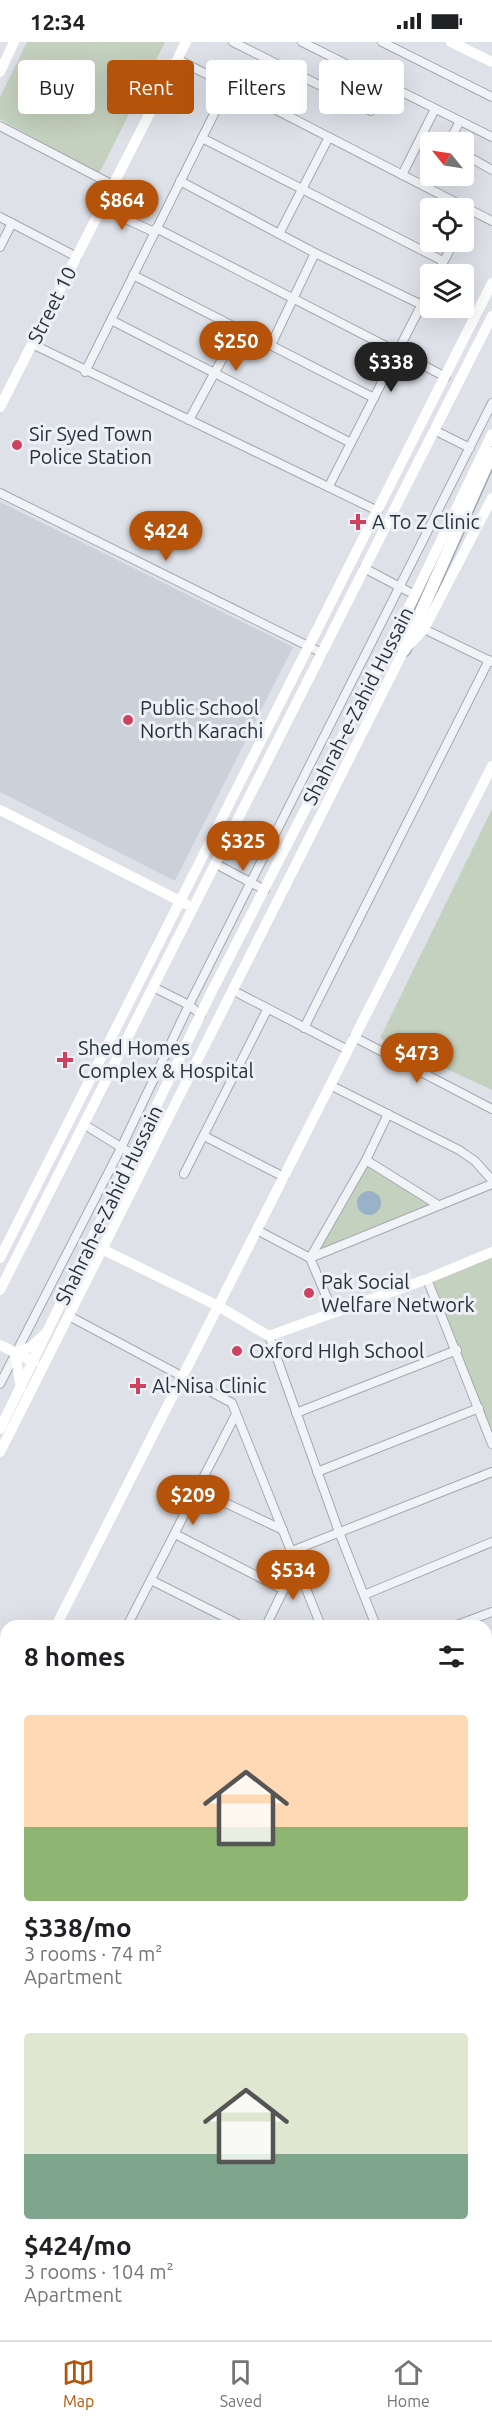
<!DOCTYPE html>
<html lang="en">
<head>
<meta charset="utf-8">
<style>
	:root { --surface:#fff; --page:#f6f6f6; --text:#202124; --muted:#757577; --line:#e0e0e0; --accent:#b45309 }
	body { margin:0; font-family:Ubuntu,sans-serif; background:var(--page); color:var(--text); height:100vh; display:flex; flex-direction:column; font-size:22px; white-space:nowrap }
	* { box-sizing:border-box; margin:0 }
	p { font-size:20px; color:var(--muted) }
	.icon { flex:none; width:33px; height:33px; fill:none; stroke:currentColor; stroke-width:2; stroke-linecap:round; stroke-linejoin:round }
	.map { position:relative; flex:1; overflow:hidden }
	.drawer { position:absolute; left:0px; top:1578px; width:492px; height:720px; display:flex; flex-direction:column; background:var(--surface); border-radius:18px 18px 0 0; box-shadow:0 6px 24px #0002 }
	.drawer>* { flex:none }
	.banner { position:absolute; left:18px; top:18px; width:456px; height:54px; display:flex; gap:12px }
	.needle { width:39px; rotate:300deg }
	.tools { position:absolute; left:420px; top:90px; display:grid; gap:12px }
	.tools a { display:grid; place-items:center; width:54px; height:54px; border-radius:6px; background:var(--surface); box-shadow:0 6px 24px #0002; font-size:30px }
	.price { position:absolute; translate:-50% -51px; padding:0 14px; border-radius:21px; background:var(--accent); color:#fff; font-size:20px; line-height:39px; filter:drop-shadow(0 2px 3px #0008) }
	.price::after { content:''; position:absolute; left:50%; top:36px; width:18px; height:14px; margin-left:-9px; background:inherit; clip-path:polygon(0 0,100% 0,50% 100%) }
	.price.selected { background:#222; color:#fff }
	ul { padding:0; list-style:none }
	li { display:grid; align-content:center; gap:12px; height:318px; padding:0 24px }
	li span { display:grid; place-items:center; height:186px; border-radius:6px; color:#555 }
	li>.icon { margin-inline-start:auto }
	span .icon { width:108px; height:108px; fill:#fffc; stroke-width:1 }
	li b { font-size:26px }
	h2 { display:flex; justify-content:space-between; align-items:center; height:72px; padding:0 24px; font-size:26px }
	.tag { padding:0 21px; border-radius:6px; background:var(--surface); box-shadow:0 6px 24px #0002; font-size:21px; line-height:54px }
	.tag.selected { background:var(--accent); color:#fff }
	.status { display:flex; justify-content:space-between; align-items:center; height:42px; padding:0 30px; background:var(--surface); direction:ltr }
	.status svg { height:16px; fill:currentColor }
	.menu { display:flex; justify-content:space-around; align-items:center; height:84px; border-top:2px solid var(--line); background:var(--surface); font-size:16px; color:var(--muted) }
	.menu a { display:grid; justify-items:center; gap:3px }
	.menu .selected { color:var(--accent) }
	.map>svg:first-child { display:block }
	.built { fill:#ccd1d9 }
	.green { fill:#c5d1bf }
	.water { fill:#99b2c8 }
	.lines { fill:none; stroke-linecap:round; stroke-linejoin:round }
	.street-casing { stroke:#a3a9b2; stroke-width:10 }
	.primary-casing { stroke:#9da7b3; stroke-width:15 }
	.street { stroke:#f1f3f6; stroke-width:8 }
	.secondary { stroke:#fff; stroke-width:10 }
	.primary { stroke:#fff; stroke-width:12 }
	.poi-dot { fill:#cd435f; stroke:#edf1f5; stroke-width:2 }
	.labels { text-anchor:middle; stroke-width:6; stroke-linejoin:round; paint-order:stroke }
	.street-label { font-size:20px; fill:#27313e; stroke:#edf1f5 }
	.poi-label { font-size:20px; fill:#27313e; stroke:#edf1f5; text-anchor:start }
</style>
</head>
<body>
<div class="status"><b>12:34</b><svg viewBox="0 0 49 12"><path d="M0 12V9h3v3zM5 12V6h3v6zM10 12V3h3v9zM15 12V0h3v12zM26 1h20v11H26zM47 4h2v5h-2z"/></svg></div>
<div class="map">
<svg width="492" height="2298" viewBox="0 0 492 2298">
	<rect width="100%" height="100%" fill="#dee2e8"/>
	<path class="built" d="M0 460 293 605 175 839 0 750Z"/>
	<g class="green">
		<path d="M27 0H165L99 132 0 77V55Z"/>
		<path d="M492 767V1048L380 996Z"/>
		<path d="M366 1118 438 1163 310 1216Z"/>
		<path d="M492 1209V1388L487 1390 427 1237Z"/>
		<path d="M492 1841V2281L489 2279 486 2267V1844Z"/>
		<path d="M6 1926V2044L0 2046V1938Z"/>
	</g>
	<circle class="water" cx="369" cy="1161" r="12"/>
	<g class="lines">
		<defs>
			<g id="street">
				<path d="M233 0 371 69"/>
				<path d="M302 0 492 95"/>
				<path d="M382 0 492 55"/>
				<path d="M177 17 492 179"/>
				<path d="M0 84 113 143"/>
				<path d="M202 96 443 219"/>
				<path d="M449 100 460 79"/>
				<path d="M464 112 492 128"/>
				<path d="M402 133 435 67"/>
				<path d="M180 139 315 211 422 263"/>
				<path d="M102 166 154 190"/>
				<path d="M0 175 77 215"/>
				<path d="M464 181 470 168"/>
				<path d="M156 186 446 335"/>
				<path d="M279 192 329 95"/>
				<path d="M0 205 12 181"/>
				<path d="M437 232 454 200"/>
				<path d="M133 233 374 356"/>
				<path d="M111 278 351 401"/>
				<path d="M32 302 378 469"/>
				<path d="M271 303 315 211"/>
				<path d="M85 330 228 44"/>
				<path d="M189 378 239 286"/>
				<path d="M434 388 470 406"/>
				<path d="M329 444 430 246"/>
				<path d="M0 451 322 611"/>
				<path d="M364 526 415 553"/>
				<path d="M424 587 492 620"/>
				<path d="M216 822 265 848"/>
				<path d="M153 945 189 963 201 973"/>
				<path d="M234 949 348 1008"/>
				<path d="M304 986 489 618"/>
				<path d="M354 995 492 1067"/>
				<path d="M330 1043 459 1108 475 1119 492 1138"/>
				<path d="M85 1083 132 1112"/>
				<path d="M204 1094 284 1135"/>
				<path d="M366 1118 438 1163"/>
				<path d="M184 1132 267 968"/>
				<path d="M257 1188 310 1216 492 1142"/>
				<path d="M427 1237 492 1402"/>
				<path d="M333 1270 310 1216 366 1118 388 1072"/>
				<path d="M69 1274 232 1361 321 1584"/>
				<path d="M269 1294 339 1490 376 1584"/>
				<path d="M0 1342 122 1104 189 963 492 361"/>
				<path d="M296 1371 457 1308"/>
				<path d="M317 1430 479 1366"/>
				<path d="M198 1448 283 1488"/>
				<path d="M175 1492 284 1548"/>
				<path d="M292 1509 492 1430"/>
				<path d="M151 1538 242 1584"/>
				<path d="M364 1553 492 1500"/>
				<path d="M127 1584 236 1372"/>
				<path d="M266 1584 296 1522"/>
				<path d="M454 1584 492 1570"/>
				<path d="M486 1637 492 1635"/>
				<path d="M486 1706 492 1704"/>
				<path d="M486 1774 492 1771"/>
				<path d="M0 1836 6 1824"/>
				<path d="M0 2109 6 2107"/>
				<path d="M0 2164 6 2161"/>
				<path d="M0 2222 6 2220"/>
				<path d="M38 2292 40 2298"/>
				<path d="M103 2292 105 2298"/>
				<path d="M60 2298 73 2292"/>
				<path d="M207 2298 225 2292"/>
			</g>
			<path id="primary" d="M404 608 492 411"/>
		</defs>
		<use href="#street" class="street-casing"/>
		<use href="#primary" class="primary-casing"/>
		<use href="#street" class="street"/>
		<g class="secondary">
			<path d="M451 0 492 20"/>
			<path d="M0 30 14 0"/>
			<path d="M0 365 186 0"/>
			<path d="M0 768 186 862"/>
			<path d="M102 1207 218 1264 269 1294 427 1237 492 1210"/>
			<path d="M0 1216 492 241"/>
			<path d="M0 1248 492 274"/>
			<path d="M0 1303 34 1320"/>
			<path d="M21 1346 15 1311 31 1305 45 1292"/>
			<path d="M0 1387 210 953 415 553 492 392"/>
			<path d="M0 1410 404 608 424 587 492 456"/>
			<path d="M56 1584 492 724"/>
			<path d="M1 1693 6 1683"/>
			<path d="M0 1711 6 1714"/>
			<path d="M0 1727 6 1730"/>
			<path d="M486 1844 492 1842"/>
			<path d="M486 1859 492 1856"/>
			<path d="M0 2054 6 2052"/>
			<path d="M269 2292 271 2298"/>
			<path d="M281 2292 283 2298"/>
		</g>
		<use href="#primary" class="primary"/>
	</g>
	<g class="poi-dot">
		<circle cx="17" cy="403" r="6"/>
		<path d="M355 471h6v6h6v6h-6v6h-6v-6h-6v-6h6z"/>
		<circle cx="128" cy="678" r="6"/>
		<path d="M62 1009h6v6h6v6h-6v6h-6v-6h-6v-6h6z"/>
		<circle cx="309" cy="1251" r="6"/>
		<circle cx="237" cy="1309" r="6"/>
		<path d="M135 1335h6v6h6v6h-6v6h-6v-6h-6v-6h6z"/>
	</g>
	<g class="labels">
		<g class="street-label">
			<text transform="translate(52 263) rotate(-63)" y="7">Street 10</text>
			<text transform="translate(358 664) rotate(-63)" y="7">Shahrah-e-Zahid Hussain</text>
			<text transform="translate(109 1163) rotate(-64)" y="7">Shahrah-e-Zahid Hussain</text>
		</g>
		<g class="poi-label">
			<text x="29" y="399">Sir Syed Town<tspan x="29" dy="23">Police Station</tspan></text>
			<text x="372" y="487">A To Z Clinic</text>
			<text x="140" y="673">Public School<tspan x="140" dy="23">North Karachi</tspan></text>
			<text x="78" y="1013">Shed Homes<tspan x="78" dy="23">Complex &amp; Hospital</tspan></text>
			<text x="321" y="1247">Pak Social<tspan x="321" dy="23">Welfare Network</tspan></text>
			<text x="249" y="1316">Oxford HIgh School</text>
			<text x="152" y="1351">Al-Nisa Clinic</text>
		</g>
	</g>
</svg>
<div class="tools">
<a><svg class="needle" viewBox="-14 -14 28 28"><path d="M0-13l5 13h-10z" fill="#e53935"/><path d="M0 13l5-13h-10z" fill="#757577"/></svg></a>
<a><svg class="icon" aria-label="locate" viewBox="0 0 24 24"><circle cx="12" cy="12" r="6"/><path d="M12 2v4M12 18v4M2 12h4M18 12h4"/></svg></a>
<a><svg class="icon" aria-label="layers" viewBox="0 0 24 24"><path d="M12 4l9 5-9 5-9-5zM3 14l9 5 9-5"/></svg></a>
</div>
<b class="price" style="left:122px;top:189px">$864</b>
<b class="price" style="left:236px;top:330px">$250</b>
<b class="price selected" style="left:391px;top:351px">$338</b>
<b class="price" style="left:166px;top:520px">$424</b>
<b class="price" style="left:243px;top:830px">$325</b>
<b class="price" style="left:417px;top:1042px">$473</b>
<b class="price" style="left:193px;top:1484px">$209</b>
<b class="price" style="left:293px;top:1559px">$534</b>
<div class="banner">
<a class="tag">Buy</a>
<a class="tag selected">Rent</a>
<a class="tag">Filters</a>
<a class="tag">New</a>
</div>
<section class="drawer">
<h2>8 homes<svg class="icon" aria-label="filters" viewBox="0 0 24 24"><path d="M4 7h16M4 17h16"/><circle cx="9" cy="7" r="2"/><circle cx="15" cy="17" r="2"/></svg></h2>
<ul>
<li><span style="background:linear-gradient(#ffd9b3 60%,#8fb573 0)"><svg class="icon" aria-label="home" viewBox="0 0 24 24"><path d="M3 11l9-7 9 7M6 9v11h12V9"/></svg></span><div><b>$338/mo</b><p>3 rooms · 74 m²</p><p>Apartment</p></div></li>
<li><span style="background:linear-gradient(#dfe7d0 65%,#7fa58c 0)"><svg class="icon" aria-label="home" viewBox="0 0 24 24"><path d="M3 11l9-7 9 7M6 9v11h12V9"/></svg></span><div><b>$424/mo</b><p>3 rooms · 104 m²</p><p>Apartment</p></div></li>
</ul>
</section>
</div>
<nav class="menu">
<a class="selected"><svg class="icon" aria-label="map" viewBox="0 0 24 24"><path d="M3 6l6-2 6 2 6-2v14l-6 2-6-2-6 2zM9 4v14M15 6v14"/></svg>Map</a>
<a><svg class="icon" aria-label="saved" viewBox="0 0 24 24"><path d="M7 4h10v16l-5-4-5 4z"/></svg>Saved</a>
<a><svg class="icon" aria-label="home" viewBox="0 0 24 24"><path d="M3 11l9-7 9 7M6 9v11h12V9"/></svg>Home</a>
</nav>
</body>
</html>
